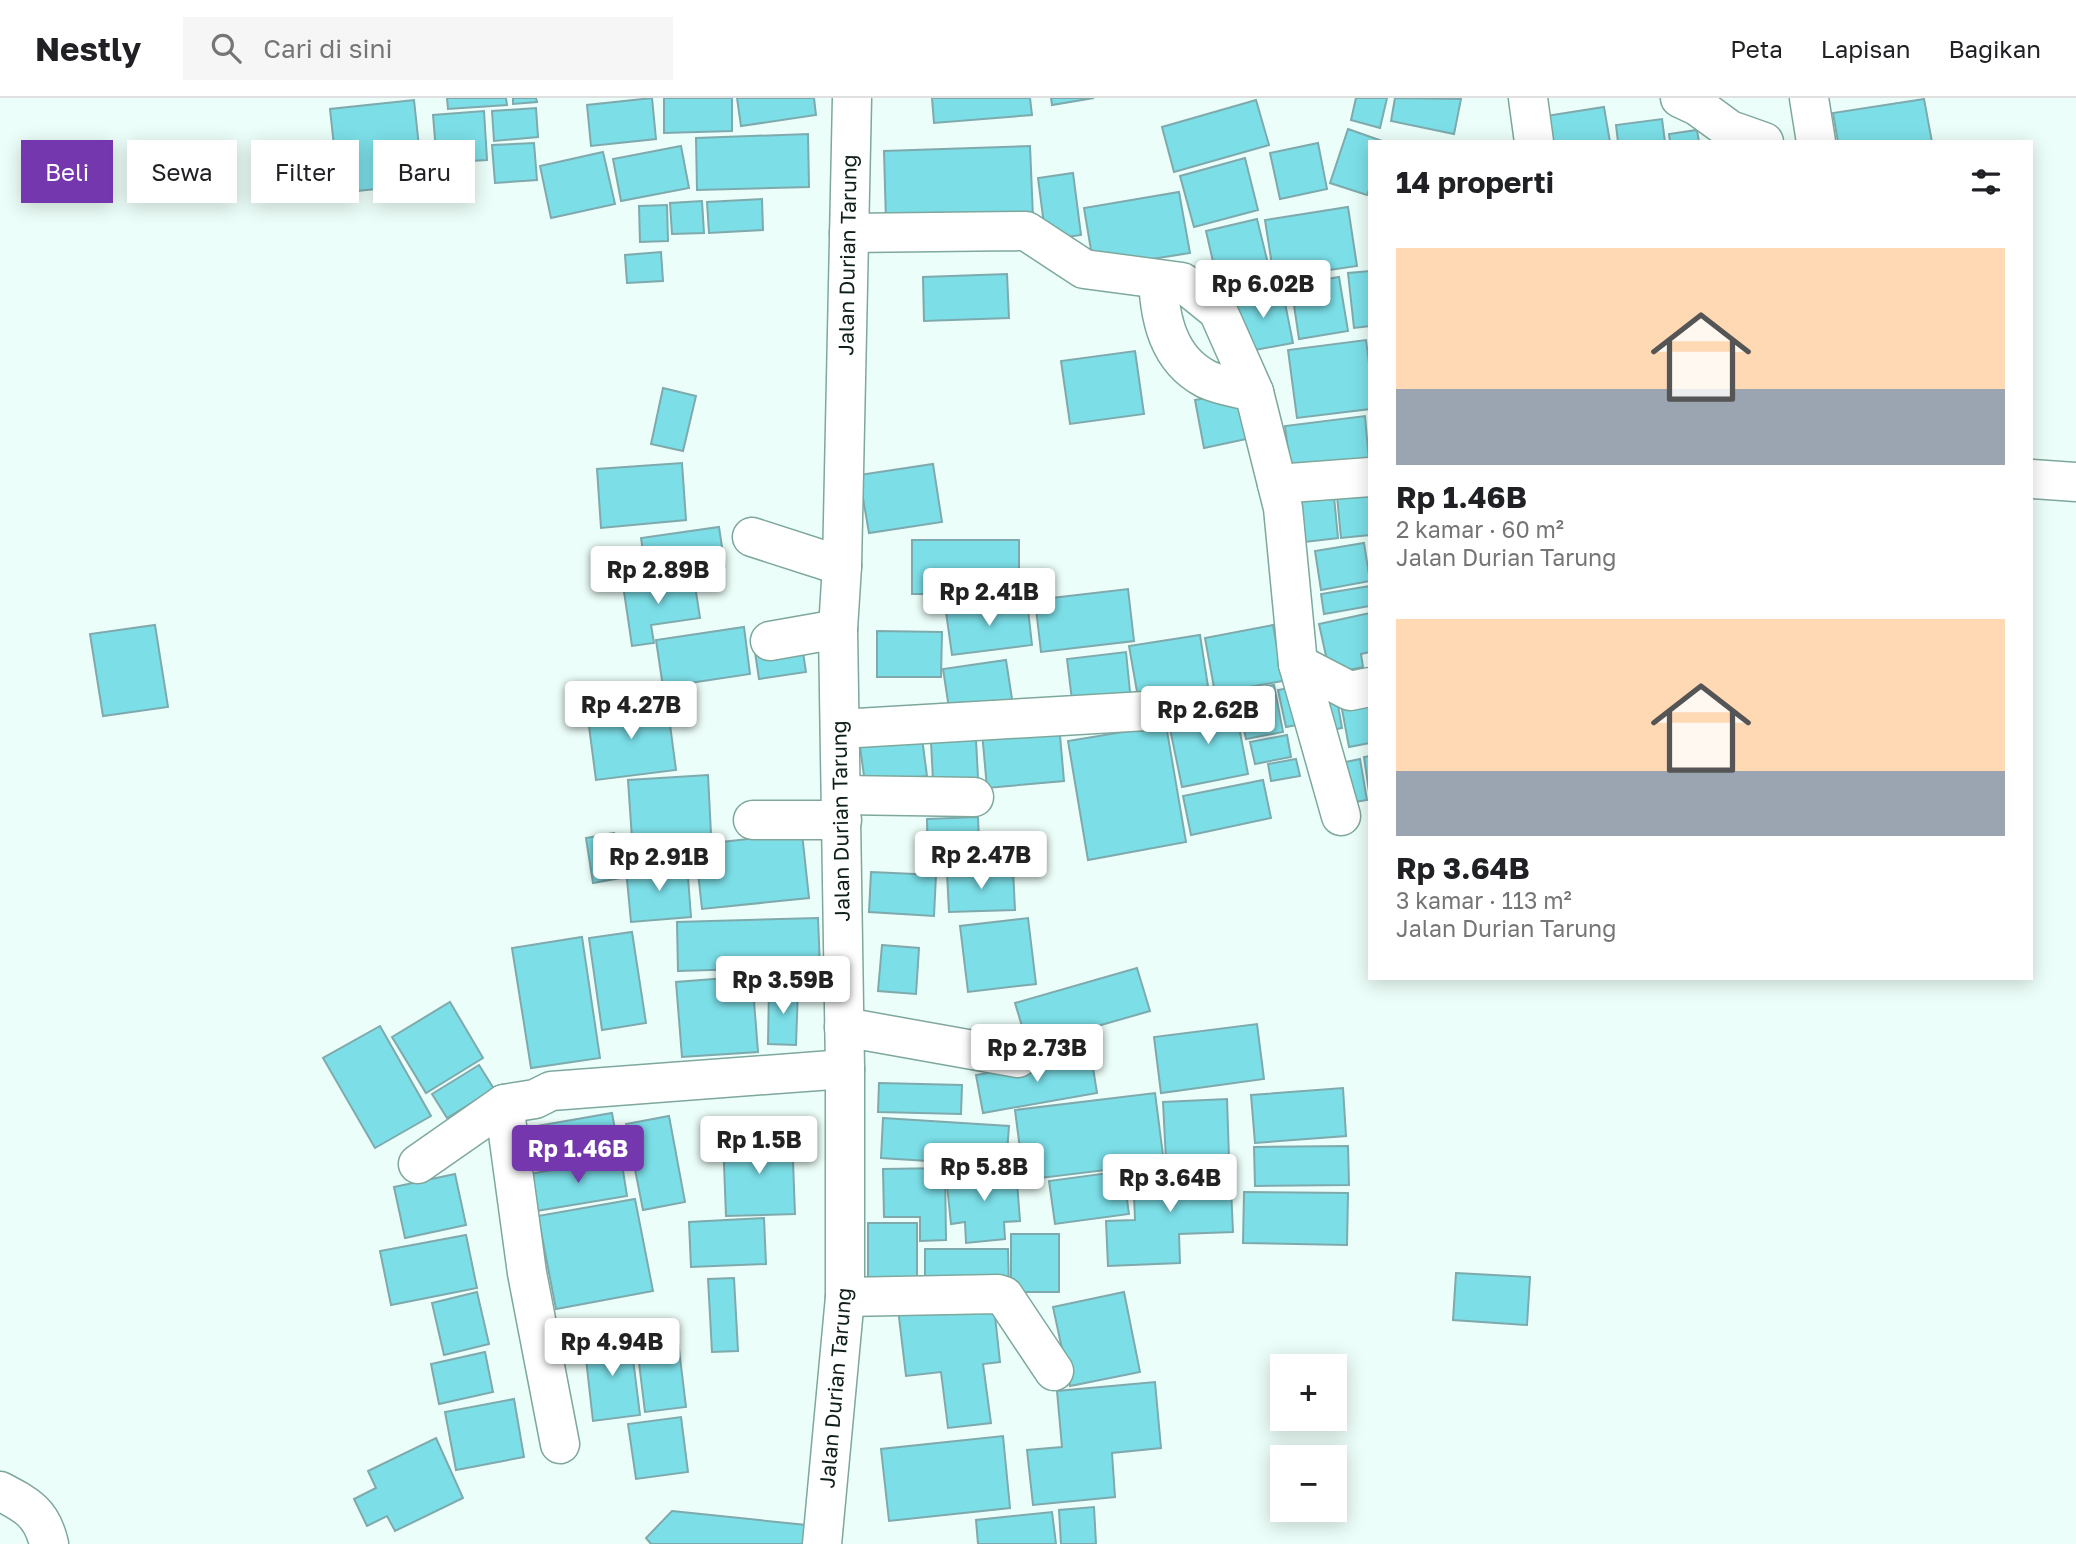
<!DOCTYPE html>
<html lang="id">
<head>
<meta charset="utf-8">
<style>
	:root { --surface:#fff; --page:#f6f6f6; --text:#202124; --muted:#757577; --line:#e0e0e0; --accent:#7437ad }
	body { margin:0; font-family:"Golos Text",sans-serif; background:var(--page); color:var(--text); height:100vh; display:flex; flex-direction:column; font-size:26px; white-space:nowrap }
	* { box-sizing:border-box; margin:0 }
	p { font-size:23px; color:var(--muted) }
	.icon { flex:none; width:38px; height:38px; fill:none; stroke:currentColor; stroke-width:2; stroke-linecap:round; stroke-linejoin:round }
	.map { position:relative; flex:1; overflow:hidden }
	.panel { position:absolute; left:1368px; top:42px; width:665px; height:840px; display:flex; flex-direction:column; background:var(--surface); border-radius:0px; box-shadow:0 4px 18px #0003 }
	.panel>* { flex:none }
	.guide { position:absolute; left:21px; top:42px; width:665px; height:63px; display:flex; gap:14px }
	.tools { position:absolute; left:1270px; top:1256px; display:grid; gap:14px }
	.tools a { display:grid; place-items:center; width:77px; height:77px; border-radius:0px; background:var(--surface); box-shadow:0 4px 18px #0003; font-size:35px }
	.price { position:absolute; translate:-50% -60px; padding:0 16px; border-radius:7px; background:#fff; color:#222; font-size:23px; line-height:46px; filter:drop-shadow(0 2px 4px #0008) }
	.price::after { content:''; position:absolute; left:50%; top:42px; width:21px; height:16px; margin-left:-10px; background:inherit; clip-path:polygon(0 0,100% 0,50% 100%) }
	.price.current { background:var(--accent); color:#fff }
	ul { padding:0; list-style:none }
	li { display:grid; align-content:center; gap:14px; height:371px; padding:0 28px }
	li span { display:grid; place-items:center; height:217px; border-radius:0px; color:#555 }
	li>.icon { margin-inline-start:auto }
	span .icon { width:126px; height:126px; fill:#fffc; stroke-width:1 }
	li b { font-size:30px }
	h2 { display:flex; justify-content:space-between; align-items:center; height:84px; padding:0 28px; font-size:30px }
	.chip { padding:0 24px; border-radius:0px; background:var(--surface); box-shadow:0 4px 18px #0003; font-size:24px; line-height:63px }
	.chip.current { background:var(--accent); color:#fff }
	header { display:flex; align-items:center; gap:42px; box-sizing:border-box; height:98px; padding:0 35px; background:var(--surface); border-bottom:2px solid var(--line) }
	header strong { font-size:33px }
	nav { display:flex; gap:38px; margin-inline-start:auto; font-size:24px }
	.search { width:490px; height:63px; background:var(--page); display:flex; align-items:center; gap:18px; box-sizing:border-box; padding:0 24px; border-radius:0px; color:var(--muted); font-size:26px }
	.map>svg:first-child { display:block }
	.building { fill:#7cdfe8; stroke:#7eaaad; stroke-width:2 }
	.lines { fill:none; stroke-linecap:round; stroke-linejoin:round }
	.minor-casing { stroke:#7ea79d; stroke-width:41 }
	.tertiary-casing { stroke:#7ea79d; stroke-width:41 }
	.minor { stroke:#fff; stroke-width:38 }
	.tertiary { stroke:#fff; stroke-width:38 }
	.labels { text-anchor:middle; stroke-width:5; stroke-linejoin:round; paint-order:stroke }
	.street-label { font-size:21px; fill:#0f1f1c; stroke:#fff }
</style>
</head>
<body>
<header>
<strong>Nestly</strong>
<div class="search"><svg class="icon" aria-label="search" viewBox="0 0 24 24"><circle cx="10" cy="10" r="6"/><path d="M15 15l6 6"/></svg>Cari di sini</div>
<nav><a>Peta</a><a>Lapisan</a><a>Bagikan</a></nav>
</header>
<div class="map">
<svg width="2076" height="1446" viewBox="0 0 2076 1446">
	<rect width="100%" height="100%" fill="#ecfef9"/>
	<g class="building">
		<path d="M447 0H506L507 7 448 11Z"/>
		<path d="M513 0H536L537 4 513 6Z"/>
		<path d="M652 0 656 41 591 48 587 7Z"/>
		<path d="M664 0H732V33L664 35Z"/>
		<path d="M737 0H814L816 17 741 28Z"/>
		<path d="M932 0H1030L1032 17 934 25Z"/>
		<path d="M1051 0H1094L1052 7Z"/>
		<path d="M1356 0H1387L1380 30 1351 22Z"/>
		<path d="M1395 0 1461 1 1454 36 1391 23Z"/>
		<path d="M1924 1 1932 44H1838L1833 15Z"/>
		<path d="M414 2 423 86 339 95 330 11Z"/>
		<path d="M1256 2 1269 47 1174 74 1162 29Z"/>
		<path d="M1604 9 1610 44H1551L1546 18Z"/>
		<path d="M536 10 538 39 494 43 492 13Z"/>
		<path d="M484 13 487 62 437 65 433 17Z"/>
		<path d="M1662 21 1665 44H1618L1616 27Z"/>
		<path d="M1348 31 1385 44H1370V89L1367 97 1330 85Z"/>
		<path d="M1697 32 1699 44H1670L1669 36Z"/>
		<path d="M808 36 809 89 697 92 696 40Z"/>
		<path d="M534 45 537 82 495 85 492 47Z"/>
		<path d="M1318 45 1327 91 1280 101 1270 55Z"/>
		<path d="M681 48 689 90 621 103 613 61Z"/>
		<path d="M1030 48 1033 119 886 124 884 53Z"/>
		<path d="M603 54 615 106 551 120 540 68Z"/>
		<path d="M1245 60 1258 112 1194 129 1180 78Z"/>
		<path d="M1073 75 1081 137 1046 142 1038 80Z"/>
		<path d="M1179 94 1190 155 1094 170 1084 110Z"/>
		<path d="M762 101 763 132 709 135 707 104Z"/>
		<path d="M702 103 704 135 672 136 670 105Z"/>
		<path d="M667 107 668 143 640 144 639 108Z"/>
		<path d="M1348 109 1357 168 1274 180 1265 122Z"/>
		<path d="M1257 121 1271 178 1219 190 1206 133Z"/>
		<path d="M661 154 663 183 627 185 625 157Z"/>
		<path d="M1370 173V228L1354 230 1348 175Z"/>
		<path d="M1007 176 1009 220 924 223 923 179Z"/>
		<path d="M1339 179 1348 233 1299 241 1291 187Z"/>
		<path d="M1282 190 1293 245 1244 254 1233 199Z"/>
		<path d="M1366 242 1370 273V311L1297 320 1288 252Z"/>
		<path d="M1135 253 1144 316 1070 326 1061 263Z"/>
		<path d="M663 290 696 298 683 353 651 346Z"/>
		<path d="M1242 293 1251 340 1204 350 1195 302Z"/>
		<path d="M1365 318 1370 375 1292 385 1285 328Z"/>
		<path d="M682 365 686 422 601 430 597 371Z"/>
		<path d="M933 366 942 424 869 435 859 377Z"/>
		<path d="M1370 383V437L1341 440 1336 387Z"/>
		<path d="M1333 388 1338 440 1305 444 1300 391Z"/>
		<path d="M719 429 725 469 647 480 641 440Z"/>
		<rect x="912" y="442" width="107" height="54"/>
		<path d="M1364 445 1370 483 1321 492 1315 453Z"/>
		<path d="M639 478 641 489 694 481 700 520 651 527 654 545 632 548 622 480Z"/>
		<path d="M1370 488V508L1324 516 1321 496Z"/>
		<path d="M1128 491 1134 543 1041 554 1035 502Z"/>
		<path d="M1027 503 1032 547 952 557 946 514Z"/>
		<path d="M1370 515V554L1361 556 1363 569 1330 576 1319 526Z"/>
		<path d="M155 527 168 609 103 618 90 536Z"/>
		<path d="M1273 527 1283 583 1215 595 1205 540Z"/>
		<path d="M744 529 750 576 663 589 656 542Z"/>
		<path d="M877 533 942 534 941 579H877Z"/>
		<path d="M1200 537 1209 595 1139 605 1129 548Z"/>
		<path d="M802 548 806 574 759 581 755 554Z"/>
		<path d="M1126 554 1131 604 1073 610 1067 561Z"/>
		<path d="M1006 562 1014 614 951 623 943 571Z"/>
		<path d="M1274 587 1283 634 1246 641 1236 594Z"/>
		<path d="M1300 588 1307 625 1286 629 1278 592Z"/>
		<path d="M1337 602 1342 630 1322 634 1317 606Z"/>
		<path d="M667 604 676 672 596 682 587 613Z"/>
		<path d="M1370 604V645L1349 649 1341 606Z"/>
		<path d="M1235 608 1248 676 1182 689 1168 621Z"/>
		<path d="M1059 626 1064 683 987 690 982 634Z"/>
		<path d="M1166 627 1186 744 1088 762 1068 643Z"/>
		<path d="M1287 637 1291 659 1255 666 1250 644Z"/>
		<path d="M922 640 927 678 865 685 860 649Z"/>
		<path d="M976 642 978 680 933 682 931 644Z"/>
		<path d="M1370 658V701L1364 659Z"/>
		<path d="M1296 661 1300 678 1271 683 1268 666Z"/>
		<path d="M1360 661 1367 702 1343 706 1336 666Z"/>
		<path d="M708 677 711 736 632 741 628 682Z"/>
		<path d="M1263 682 1271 720 1191 737 1183 698Z"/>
		<path d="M978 719 980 767 928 769 927 721Z"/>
		<path d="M614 735 621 780 593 785 586 740Z"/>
		<path d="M802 735 809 800 702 811 695 747Z"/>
		<path d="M687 766 691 819 631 824 626 771Z"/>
		<path d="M1013 772 1015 812 949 814 947 775Z"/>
		<path d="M871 774 936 777 934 818 869 814Z"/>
		<path d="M818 820 820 869 678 873 677 824Z"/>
		<path d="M1028 820 1036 886 968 894 960 828Z"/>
		<path d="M632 834 646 925 602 932 589 840Z"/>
		<path d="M582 839 600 960 531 970 512 850Z"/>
		<path d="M882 847 919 850 916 896 878 893Z"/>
		<path d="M1137 870 1150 913 1028 948 1015 905Z"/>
		<path d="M752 878 758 954 682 959 676 884Z"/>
		<path d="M769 889 798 890 796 947 768 946Z"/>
		<path d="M450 904 483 960 426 995 392 939Z"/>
		<path d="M1257 926 1264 981 1161 995 1154 939Z"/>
		<path d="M380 928 431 1018 375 1050 323 960Z"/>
		<path d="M1091 957 1097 995 983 1015 976 977Z"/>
		<path d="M479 967 494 991 447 1020 432 996Z"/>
		<path d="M879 985 962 987 961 1016 878 1014Z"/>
		<path d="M1343 990 1346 1038 1255 1045 1251 997Z"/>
		<path d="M1155 995 1164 1065 1024 1082 1015 1012Z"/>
		<path d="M1227 1001 1229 1060 1166 1062 1163 1004Z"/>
		<path d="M612 1015 619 1054 537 1068 531 1029Z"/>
		<path d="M669 1018 685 1104 643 1112 626 1026Z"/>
		<path d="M883 1020 1009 1028 1006 1068 881 1060Z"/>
		<path d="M792 1037 795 1116 726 1118 723 1040Z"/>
		<path d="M1348 1048 1349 1087 1255 1088 1254 1049Z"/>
		<path d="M621 1060 627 1098 536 1113 529 1076Z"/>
		<path d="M1230 1068 1233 1134 1179 1136 1180 1165 1108 1168 1106 1123 1135 1122 1133 1071Z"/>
		<path d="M945 1070 946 1142 920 1143V1119H884L883 1071Z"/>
		<path d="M1016 1071 1020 1123 1004 1124 1005 1141 966 1145 965 1124 951 1126 946 1077Z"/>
		<path d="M1123 1073 1129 1116 1055 1126 1049 1083Z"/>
		<path d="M455 1076 466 1127 405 1140 394 1089Z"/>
		<path d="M1244 1094 1348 1095 1347 1147 1243 1145Z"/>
		<path d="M635 1101 653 1193 556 1211 538 1118Z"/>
		<path d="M764 1120 766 1166 691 1169 689 1124Z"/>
		<rect x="868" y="1125" width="49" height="66"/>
		<rect x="1011" y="1136" width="48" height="58"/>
		<path d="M466 1137 477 1190 391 1207 380 1153Z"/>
		<path d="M925 1151H1008L1009 1192 925 1193Z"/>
		<path d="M1456 1175 1530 1179 1527 1227 1453 1222Z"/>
		<path d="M734 1180 738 1253 712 1254 708 1181Z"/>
		<path d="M477 1194 489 1246 444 1257 432 1205Z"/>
		<path d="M1124 1194 1140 1274 1070 1288 1053 1209Z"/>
		<path d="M993 1200 1000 1264 983 1266 991 1325 948 1330 941 1274 906 1278 898 1211Z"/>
		<path d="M677 1235 686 1309 645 1314 636 1240Z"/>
		<path d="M630 1237 640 1317 593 1323 584 1243Z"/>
		<path d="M485 1254 493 1294 439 1306 431 1266Z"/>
		<path d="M1155 1284 1161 1350 1112 1355 1115 1399 1033 1407 1027 1352 1062 1349 1057 1293Z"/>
		<path d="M514 1301 524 1359 456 1372 445 1314Z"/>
		<path d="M681 1319 688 1374 636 1381 628 1326Z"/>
		<path d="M1003 1338 1010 1410 889 1423 881 1351Z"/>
		<path d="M436 1340 463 1400 395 1433 387 1418 367 1428 354 1401 376 1390 368 1373Z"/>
		<path d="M1094 1409 1096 1446H1061L1059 1412Z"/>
		<path d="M672 1413 806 1427 804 1446H651L646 1440Z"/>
		<path d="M1052 1414 1056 1446H978L976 1422Z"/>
	</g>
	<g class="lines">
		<defs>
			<g id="minor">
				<path d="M1528 0 1534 44"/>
				<path d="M1680 0 1697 8 1730 32 1764 44"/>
				<path d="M1809 0 1816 44"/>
				<path d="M849 135 1026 133 1084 171 1182 184 1218 213 1254 294 1283 410 1298 566 1341 718"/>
				<path d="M1158 182C1160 221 1168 261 1206 281 1220 288 1239 290 1254 294"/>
				<path d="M2032 381 2076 384"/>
				<path d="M1277 386 1370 379"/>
				<path d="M752 439 842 468"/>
				<path d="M770 543 838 531"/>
				<path d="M1298 566 1350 593 1370 589"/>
				<path d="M840 631 1214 609"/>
				<path d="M842 697 974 699"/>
				<path d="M753 722H842"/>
				<path d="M844 929 1018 960"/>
				<path d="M504 1006 527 1175 560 1346"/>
				<path d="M418 1066 504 1006 535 1001 551 993 845 971"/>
				<path d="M845 1199 998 1196 1004 1198 1054 1273"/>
				<path d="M0 1393C27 1407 42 1415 49 1446"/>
			</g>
			<path id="tertiary" d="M822 1446 845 1199V971L838 531 842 468 852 0"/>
		</defs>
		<use href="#minor" class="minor-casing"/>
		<use href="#tertiary" class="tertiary-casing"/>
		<use href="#minor" class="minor"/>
		<use href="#tertiary" class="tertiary"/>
	</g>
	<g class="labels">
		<g class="street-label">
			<text transform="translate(848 157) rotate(-89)" y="7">Jalan Durian Tarung</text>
			<text transform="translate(841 723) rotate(-91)" y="7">Jalan Durian Tarung</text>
			<text transform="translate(836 1290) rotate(-85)" y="7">Jalan Durian Tarung</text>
		</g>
	</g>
</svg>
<div class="tools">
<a>+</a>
<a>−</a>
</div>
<b class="price" style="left:1263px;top:222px">Rp 6.02B</b>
<b class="price" style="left:658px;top:508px">Rp 2.89B</b>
<b class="price" style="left:989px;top:530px">Rp 2.41B</b>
<b class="price" style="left:631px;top:643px">Rp 4.27B</b>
<b class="price" style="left:1208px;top:648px">Rp 2.62B</b>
<b class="price" style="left:981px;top:793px">Rp 2.47B</b>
<b class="price" style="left:659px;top:795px">Rp 2.91B</b>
<b class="price" style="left:783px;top:918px">Rp 3.59B</b>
<b class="price" style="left:1037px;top:986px">Rp 2.73B</b>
<b class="price" style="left:759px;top:1078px">Rp 1.5B</b>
<b class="price current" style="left:578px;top:1087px">Rp 1.46B</b>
<b class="price" style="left:984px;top:1105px">Rp 5.8B</b>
<b class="price" style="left:1170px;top:1116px">Rp 3.64B</b>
<b class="price" style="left:612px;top:1280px">Rp 4.94B</b>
<div class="guide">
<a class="chip current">Beli</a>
<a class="chip">Sewa</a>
<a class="chip">Filter</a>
<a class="chip">Baru</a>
</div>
<section class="panel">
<h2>14 properti<svg class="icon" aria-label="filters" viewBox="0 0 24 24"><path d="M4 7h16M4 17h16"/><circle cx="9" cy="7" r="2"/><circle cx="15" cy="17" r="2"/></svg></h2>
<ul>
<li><span style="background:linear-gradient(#ffd9b3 65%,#9aa5b1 0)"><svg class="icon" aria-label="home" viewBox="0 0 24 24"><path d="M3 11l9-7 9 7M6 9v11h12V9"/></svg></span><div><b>Rp 1.46B</b><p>2 kamar · 60 m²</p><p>Jalan Durian Tarung</p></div></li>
<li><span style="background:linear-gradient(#ffd9b3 70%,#9aa5b1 0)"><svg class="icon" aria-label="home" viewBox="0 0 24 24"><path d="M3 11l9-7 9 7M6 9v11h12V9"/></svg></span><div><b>Rp 3.64B</b><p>3 kamar · 113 m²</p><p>Jalan Durian Tarung</p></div></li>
</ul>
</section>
</div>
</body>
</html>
